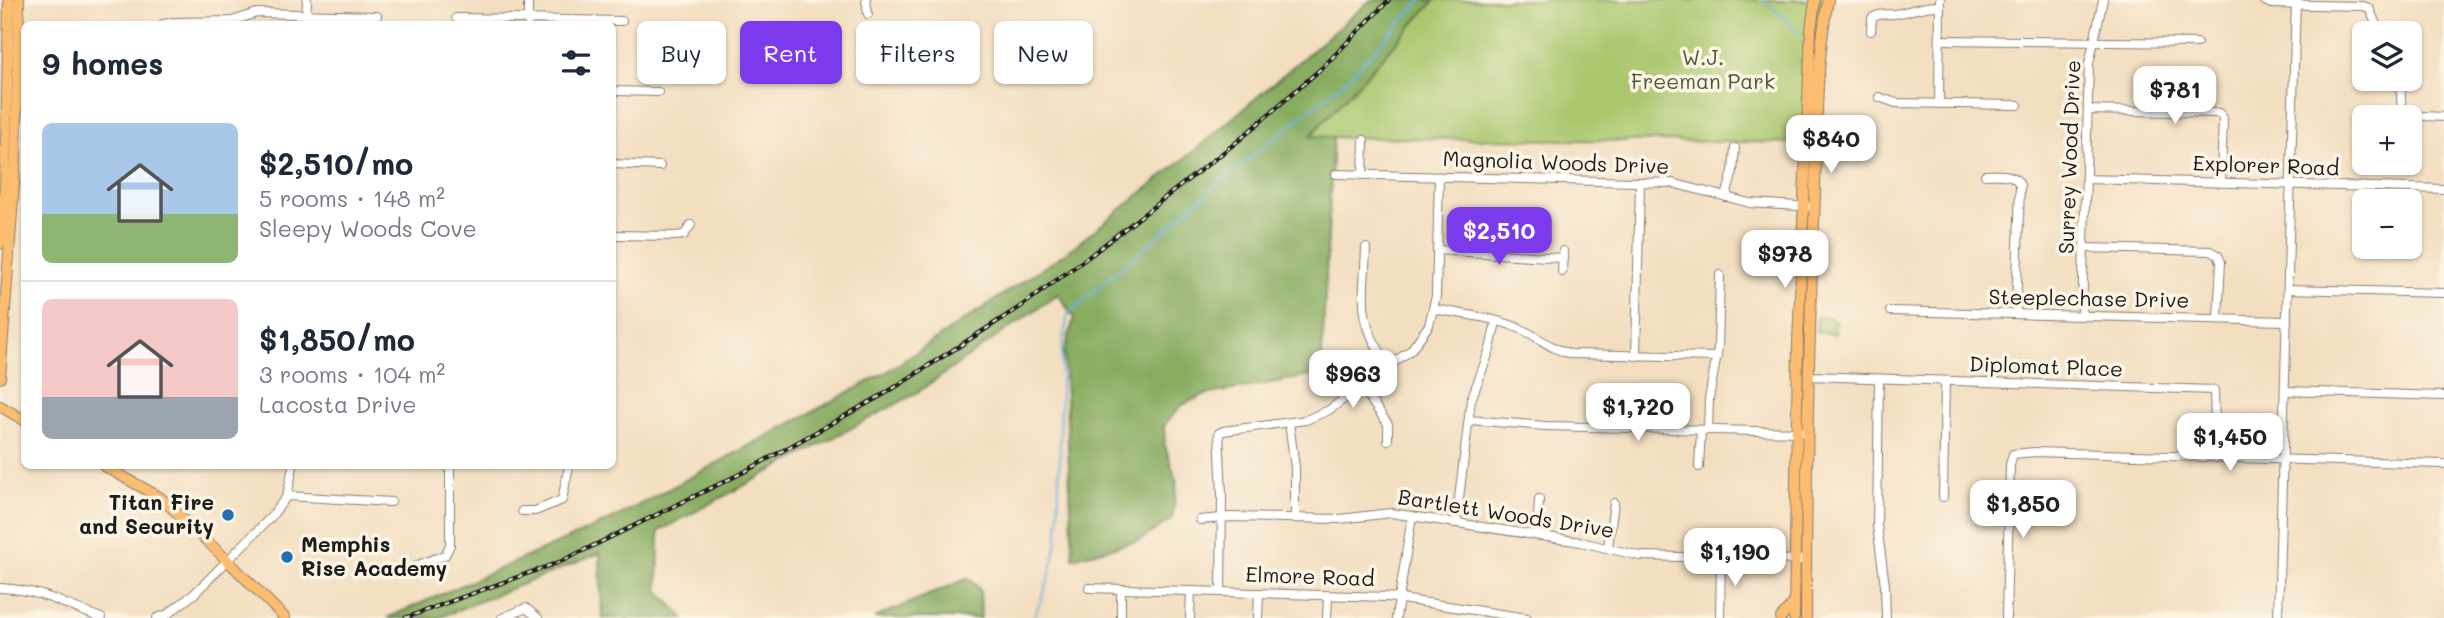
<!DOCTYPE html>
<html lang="en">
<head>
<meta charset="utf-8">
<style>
	:root { --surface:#fff; --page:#f2f2f3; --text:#1f2937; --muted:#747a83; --line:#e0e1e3; --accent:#7c3aed }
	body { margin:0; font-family:Mali,sans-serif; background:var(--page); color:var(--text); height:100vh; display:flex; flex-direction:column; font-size:26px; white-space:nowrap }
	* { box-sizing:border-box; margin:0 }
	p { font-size:23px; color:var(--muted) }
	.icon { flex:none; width:38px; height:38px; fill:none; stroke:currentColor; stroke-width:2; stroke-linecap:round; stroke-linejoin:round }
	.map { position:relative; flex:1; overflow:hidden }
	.drawer { position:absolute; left:21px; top:21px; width:595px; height:448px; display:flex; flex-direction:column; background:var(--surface); border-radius:10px; box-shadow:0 2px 5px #0004 }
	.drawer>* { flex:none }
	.banner { position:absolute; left:637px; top:21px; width:665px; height:63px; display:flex; gap:14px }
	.buttons { position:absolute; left:2352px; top:21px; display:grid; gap:14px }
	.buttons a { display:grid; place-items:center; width:70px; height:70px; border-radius:10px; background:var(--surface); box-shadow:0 2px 5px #0004; font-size:35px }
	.price { position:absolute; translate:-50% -60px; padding:0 16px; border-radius:14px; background:#fff; color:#222; font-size:23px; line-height:46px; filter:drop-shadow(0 2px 4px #0008) }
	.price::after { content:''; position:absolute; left:50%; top:42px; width:21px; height:16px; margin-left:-10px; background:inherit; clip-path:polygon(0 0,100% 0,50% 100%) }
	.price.active { background:var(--accent); color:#fff }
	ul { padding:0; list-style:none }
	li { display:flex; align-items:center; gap:21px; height:175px; padding:0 21px }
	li+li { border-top:2px solid var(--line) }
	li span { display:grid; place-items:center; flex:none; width:196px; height:140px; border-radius:10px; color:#555 }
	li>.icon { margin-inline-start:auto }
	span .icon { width:84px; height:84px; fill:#fffc; stroke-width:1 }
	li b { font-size:30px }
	h2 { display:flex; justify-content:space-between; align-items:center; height:84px; padding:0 21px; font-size:30px }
	.pill { padding:0 24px; border-radius:10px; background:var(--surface); box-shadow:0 2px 5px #0004; font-size:24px; line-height:63px }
	.pill.active { background:var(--accent); color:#fff }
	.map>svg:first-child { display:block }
	.green { fill:#aac76e; stroke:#637245; stroke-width:2 }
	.forest { fill:#87ac61; stroke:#52643e; stroke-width:2 }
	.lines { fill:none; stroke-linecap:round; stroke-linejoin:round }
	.stream { stroke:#65b3de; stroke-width:2 }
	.minor-casing { stroke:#887d6e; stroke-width:10 }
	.major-casing { stroke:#887d6e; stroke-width:12 }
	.minor { stroke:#fff; stroke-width:8 }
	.major { stroke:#fcbd6f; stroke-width:10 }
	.rail-casing { stroke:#1c1c1c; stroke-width:4.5 }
	.rail { stroke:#fcf5e5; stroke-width:2; stroke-dasharray:5; stroke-linecap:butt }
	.poi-dot { fill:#1f6fb2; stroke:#fcf5e5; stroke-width:2.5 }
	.labels { text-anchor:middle; stroke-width:7; stroke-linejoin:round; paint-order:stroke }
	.park-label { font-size:21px; fill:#4e5839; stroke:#fcf5e5 }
	.street-label { font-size:21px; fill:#1c1c1c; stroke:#fcf5e5 }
	.poi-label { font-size:21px; font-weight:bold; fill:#1c1c1c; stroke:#fcf5e5; text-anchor:end }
</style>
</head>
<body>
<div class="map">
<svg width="2444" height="618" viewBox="0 0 2444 618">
	<rect width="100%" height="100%" fill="#fcf5e5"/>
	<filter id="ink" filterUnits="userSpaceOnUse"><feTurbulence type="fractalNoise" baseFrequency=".0143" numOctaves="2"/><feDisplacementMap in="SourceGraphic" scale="14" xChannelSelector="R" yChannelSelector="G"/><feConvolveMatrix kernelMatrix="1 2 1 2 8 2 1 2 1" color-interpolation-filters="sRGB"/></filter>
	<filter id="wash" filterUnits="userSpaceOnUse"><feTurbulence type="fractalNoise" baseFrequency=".00686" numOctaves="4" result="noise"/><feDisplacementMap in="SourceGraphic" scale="28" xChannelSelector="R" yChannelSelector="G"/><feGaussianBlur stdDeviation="1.57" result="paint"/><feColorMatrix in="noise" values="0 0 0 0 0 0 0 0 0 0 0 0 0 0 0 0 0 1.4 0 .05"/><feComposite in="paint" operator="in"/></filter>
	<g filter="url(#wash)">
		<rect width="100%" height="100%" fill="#f3dec0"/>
		<g class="green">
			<path d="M1435 0H1828L1817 143 1309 137Z"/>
			<path d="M1817 317H1827L1835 321V334L1816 332Z"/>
		</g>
		<g class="forest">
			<path d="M1371 0H1435L1310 136 1333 137 1321 374 1204 395 1182 405 1164 425 1165 446 1177 482 1172 519 1140 540 1073 558 1064 352 1074 318 1058 294 915 394 659 531 658 590 684 618H602L600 553 438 618H387L613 519 885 373 1067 252 1194 151Z"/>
			<path d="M969 578 980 590 981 618H874Z"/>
		</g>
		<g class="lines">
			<g class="stream">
				<path d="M1762 0 1782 15 1798 33"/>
				<path d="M1034 618 1048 582 1058 538 1062 347 1068 314 1206 194 1345 81 1422 0"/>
			</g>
		</g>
	</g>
	<g filter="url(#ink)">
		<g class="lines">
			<defs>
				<g id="minor">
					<path d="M866 0 868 14"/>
					<path d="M2263 0 2271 4 2363 6 2369 8 2380 33"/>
					<path d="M456 18 622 21"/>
					<path d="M528 22V0"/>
					<path d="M163 24 174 22 232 21 257 13 377 16"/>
					<path d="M306 24 307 0"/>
					<path d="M1871 31 1872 18C1879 13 1885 15 1894 14 1910 12 1923 5 1940 6"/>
					<path d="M1940 40 2197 43"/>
					<path d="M2400 79 2402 115 2444 117"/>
					<path d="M612 91 658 92"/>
					<path d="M1879 97 1896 103 2018 105"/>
					<path d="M1939 104 1940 0"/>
					<path d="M2088 110 2219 113 2223 118 2221 182"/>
					<path d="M612 164 660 166"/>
					<path d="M1336 174 1672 183 1750 203 1814 207"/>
					<path d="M1363 175 1364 140"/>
					<path d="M1985 175C1998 175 2014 172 2020 185L2016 314"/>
					<path d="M2086 179 2444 189"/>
					<path d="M1726 197 1733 171 1735 148"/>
					<path d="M612 235 675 236 684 235 691 225"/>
					<path d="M1366 248C1364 299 1356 322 1389 365"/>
					<path d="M2084 248 2211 251 2218 255 2221 262 2218 319"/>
					<path d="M1437 250 1563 258"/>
					<path d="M1562 272 1563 251"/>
					<path d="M2288 289 2444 293"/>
					<path d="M1434 309C1461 314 1491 317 1516 327 1536 334 1549 349 1571 354L1717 357"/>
					<path d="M1890 311 2287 321"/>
					<path d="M2082 316 2089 64 2103 0"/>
					<path d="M1636 356 1640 182"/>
					<path d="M1809 376 2214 390 2216 458"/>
					<path d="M1879 379 1877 526 1885 585 1886 618"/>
					<path d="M1361 387 1388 424V440"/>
					<path d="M2285 391 2444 396"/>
					<path d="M1469 420 1546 426 1802 432"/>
					<path d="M1289 423 1295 467V518"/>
					<path d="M1708 430 1709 399 1718 348 1720 275"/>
					<path d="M1699 467 1701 430"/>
					<path d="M287 496 391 502"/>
					<path d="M1943 497 1945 381"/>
					<path d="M522 511H535L562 500 569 466"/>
					<path d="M1200 520 1232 517 1340 519 1391 513 1581 542 1640 556 1806 560"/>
					<path d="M1456 523 1471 400 1490 349 1496 322"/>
					<path d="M1537 535 1539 499"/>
					<path d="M1608 547 1614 503"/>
					<path d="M418 565 445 555 450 545V466"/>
					<path d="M0 588C42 590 63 604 101 618"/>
					<path d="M1089 588 1388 597 1527 618"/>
					<path d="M1221 592 1222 495 1219 433 1223 431 1306 420 1329 410 1411 350 1429 325 1436 296 1439 177"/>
					<path d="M157 618 168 614 194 594 271 517 287 496 293 466"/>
					<path d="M502 618 526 608 538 618"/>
					<path d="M1121 618V589"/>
					<path d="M1190 618 1191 591"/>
					<path d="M1258 618 1259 593"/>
					<path d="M1327 618 1328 595"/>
					<path d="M1396 618 1412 516"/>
					<path d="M1720 618 1721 558"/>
					<path d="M2006 618 2010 465 2013 454 2035 452 2444 464"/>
					<path d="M2278 618 2296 0"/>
				</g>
				<g id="major">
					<path d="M0 244 5 186 9 0"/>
					<path d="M0 378 16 157 19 0"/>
					<path d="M0 406 24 420"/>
					<path d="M104 466 161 498 227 560 285 618"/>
					<path d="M1781 618 1794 603"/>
					<path d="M1794 618 1798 343 1811 30 1815 0"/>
					<path d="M1806 618C1806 486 1808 355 1814 223 1817 149 1814 73 1828 0"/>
				</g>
			</defs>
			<use href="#minor" class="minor-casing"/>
			<use href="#major" class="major-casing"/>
			<use href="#minor" class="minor"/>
			<use href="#major" class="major"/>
			<defs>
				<path id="rail" d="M405 618 562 561 746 471 886 393 1020 307 1091 255 1238 141 1323 67 1389 0"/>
			</defs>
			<use href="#rail" class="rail-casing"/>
			<use href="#rail" class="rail"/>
		</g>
	</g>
	<g class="poi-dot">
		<circle cx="228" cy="515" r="7"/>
		<circle cx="287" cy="557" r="7"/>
	</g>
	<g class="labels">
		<g class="park-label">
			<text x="1703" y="65">W.J.<tspan x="1703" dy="24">Freeman Park</tspan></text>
		</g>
		<g class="street-label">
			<text transform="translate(2070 157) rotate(-88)" y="7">Surrey Wood Drive</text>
			<text transform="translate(1556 163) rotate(2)" y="7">Magnolia Woods Drive</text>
			<text transform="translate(2266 166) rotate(2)" y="7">Explorer Road</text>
			<text transform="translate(2089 299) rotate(1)" y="7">Steeplechase Drive</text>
			<text transform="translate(2046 367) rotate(2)" y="7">Diplomat Place</text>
			<text transform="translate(1506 514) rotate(9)" y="7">Bartlett Woods Drive</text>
			<text transform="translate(1310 577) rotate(2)" y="7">Elmore Road</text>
		</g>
		<g class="poi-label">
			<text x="214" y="510">Titan Fire<tspan x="214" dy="24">and Security</tspan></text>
			<text x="301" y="552" text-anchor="start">Memphis<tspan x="301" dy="24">Rise Academy</tspan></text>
		</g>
	</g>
</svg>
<div class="buttons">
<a><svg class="icon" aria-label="layers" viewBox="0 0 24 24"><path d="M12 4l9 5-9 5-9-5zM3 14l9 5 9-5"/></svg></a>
<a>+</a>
<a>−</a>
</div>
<b class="price" style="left:2175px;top:126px">$781</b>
<b class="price" style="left:1831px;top:175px">$840</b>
<b class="price active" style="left:1499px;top:267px">$2,510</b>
<b class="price" style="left:1785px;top:290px">$978</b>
<b class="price" style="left:1353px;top:410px">$963</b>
<b class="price" style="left:1638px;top:443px">$1,720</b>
<b class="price" style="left:2230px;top:473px">$1,450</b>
<b class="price" style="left:2023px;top:540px">$1,850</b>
<b class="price" style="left:1735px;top:588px">$1,190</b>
<div class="banner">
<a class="pill">Buy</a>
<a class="pill active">Rent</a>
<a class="pill">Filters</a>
<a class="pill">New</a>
</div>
<section class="drawer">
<h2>9 homes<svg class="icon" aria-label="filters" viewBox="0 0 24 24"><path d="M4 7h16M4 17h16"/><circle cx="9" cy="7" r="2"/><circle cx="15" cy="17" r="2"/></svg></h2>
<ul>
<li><span style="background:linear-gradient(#a9c7e8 65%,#8fb573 0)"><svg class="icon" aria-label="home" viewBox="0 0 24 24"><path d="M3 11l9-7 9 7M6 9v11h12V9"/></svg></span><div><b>$2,510/mo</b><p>5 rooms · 148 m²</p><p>Sleepy Woods Cove</p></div></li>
<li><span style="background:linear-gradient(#f6c9c9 70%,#9aa5b1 0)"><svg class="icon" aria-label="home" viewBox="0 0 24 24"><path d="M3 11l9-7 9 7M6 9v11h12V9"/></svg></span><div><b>$1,850/mo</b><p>3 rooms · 104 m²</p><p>Lacosta Drive</p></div></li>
</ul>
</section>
</div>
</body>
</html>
